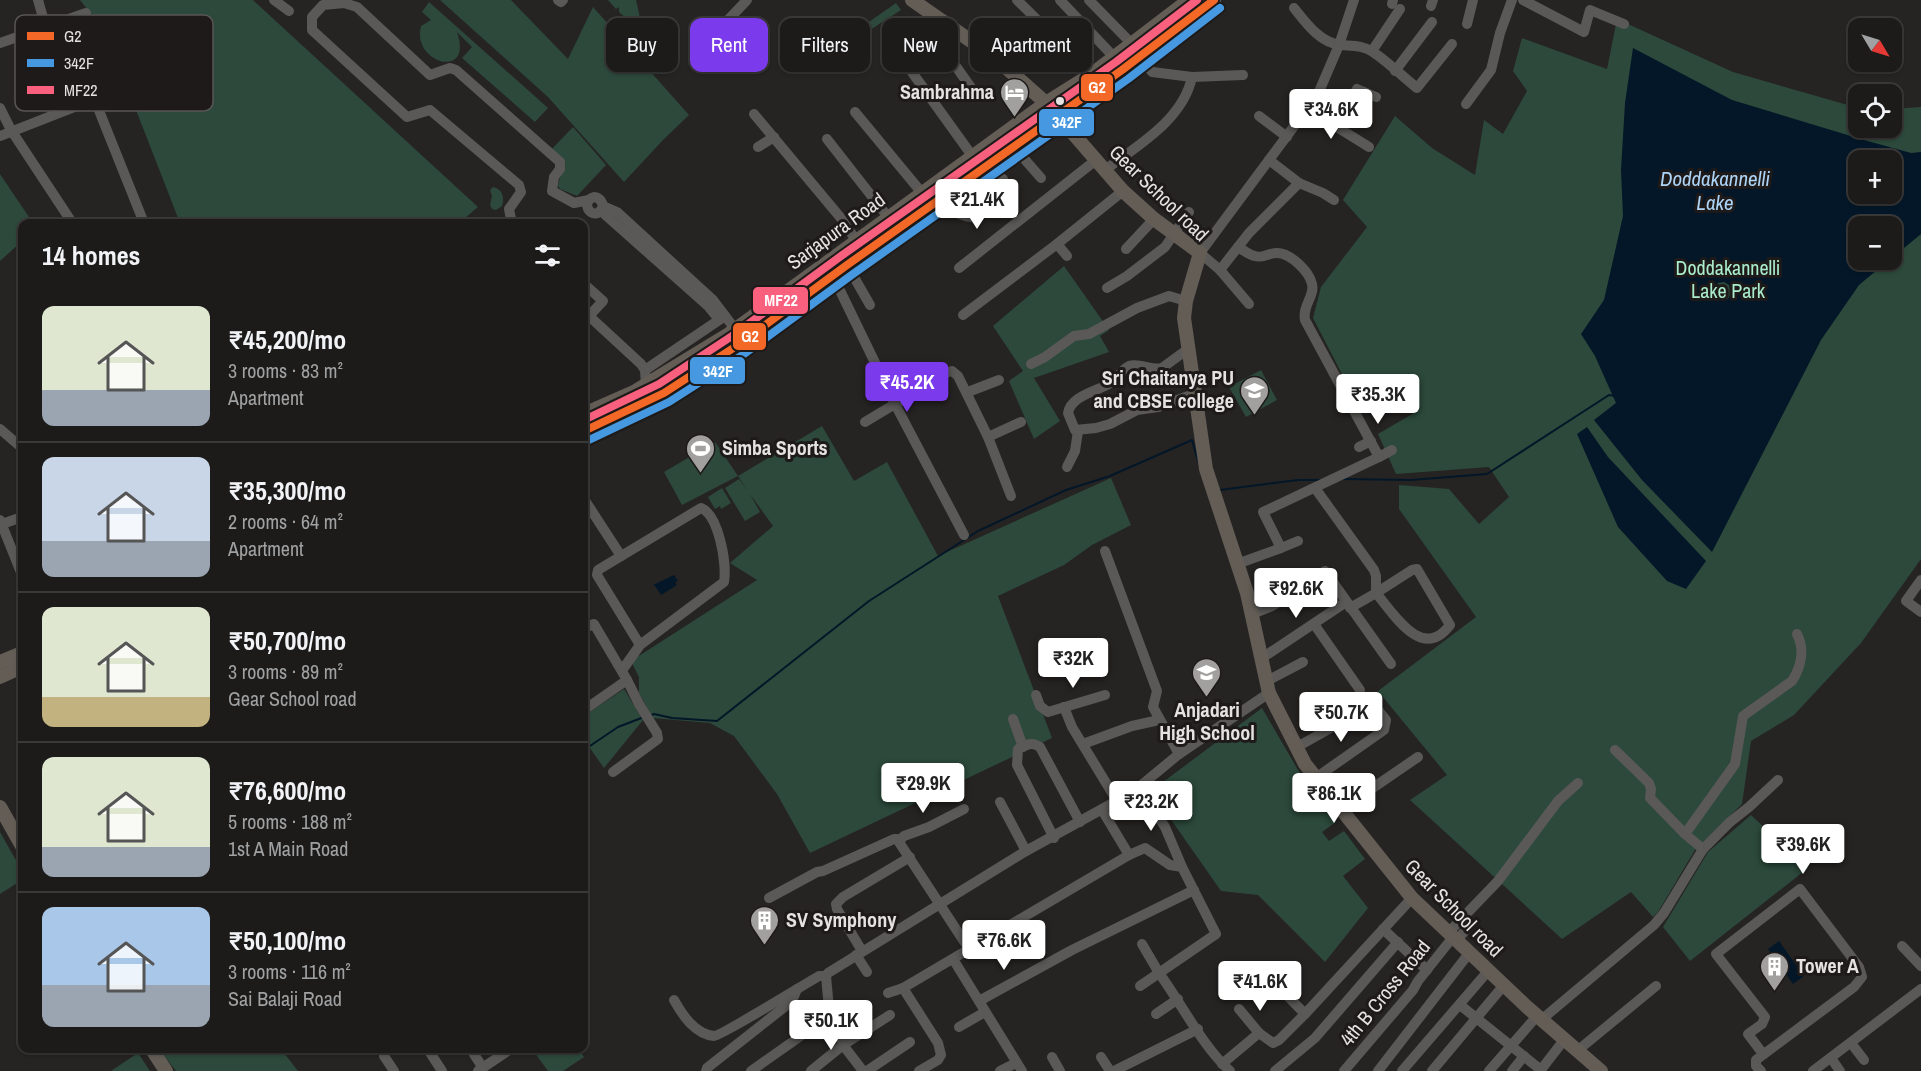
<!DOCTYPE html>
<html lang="en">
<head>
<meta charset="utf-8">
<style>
	:root { --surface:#1c1b1a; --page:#252423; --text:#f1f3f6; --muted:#a0a1a2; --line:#3a3939; --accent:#7c3aed }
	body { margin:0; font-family:"Archivo Narrow",sans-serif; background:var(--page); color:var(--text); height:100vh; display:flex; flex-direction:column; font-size:22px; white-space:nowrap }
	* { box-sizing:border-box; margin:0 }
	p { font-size:20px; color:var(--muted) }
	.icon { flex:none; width:33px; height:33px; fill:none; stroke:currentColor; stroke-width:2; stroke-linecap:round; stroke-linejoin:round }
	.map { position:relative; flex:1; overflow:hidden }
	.panel { position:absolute; left:18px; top:219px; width:570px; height:834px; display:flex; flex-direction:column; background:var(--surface); border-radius:12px; box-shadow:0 2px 4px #0004,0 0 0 2px var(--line) }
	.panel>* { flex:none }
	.top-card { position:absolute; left:606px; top:18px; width:570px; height:54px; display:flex; gap:12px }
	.needle { width:39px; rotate:128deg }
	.fabs { position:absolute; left:1848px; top:18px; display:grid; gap:12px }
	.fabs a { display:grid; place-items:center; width:54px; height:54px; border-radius:12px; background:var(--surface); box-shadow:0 2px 4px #0004,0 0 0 2px var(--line); font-size:30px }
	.price { position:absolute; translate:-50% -51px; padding:0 14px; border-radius:6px; background:#fff; color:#222; font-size:20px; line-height:39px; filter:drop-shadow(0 2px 3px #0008) }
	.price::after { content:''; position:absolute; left:50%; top:36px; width:18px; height:14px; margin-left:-9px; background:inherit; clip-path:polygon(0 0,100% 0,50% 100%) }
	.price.selected { background:var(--accent); color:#fff }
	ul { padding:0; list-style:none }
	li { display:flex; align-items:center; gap:18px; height:150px; padding:0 24px }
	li+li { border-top:2px solid var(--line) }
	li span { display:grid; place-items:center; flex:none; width:168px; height:120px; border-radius:12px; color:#555 }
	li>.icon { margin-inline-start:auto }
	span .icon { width:72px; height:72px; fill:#fffc; stroke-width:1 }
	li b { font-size:26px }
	h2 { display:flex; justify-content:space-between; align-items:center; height:72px; padding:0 24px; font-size:26px }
	.pill { padding:0 21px; border-radius:12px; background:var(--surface); box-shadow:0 2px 4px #0004,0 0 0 2px var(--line); font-size:21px; line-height:54px }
	.pill.selected { background:var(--accent); color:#fff }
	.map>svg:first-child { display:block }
	.green { fill:#2c493b; fill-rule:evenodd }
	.water { fill:#031728; fill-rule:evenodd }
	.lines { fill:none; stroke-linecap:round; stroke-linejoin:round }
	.stream { stroke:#031728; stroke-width:2 }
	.minor { stroke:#5a5958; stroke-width:10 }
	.major { stroke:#635d56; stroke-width:14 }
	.bus-1-casing { stroke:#1d1a19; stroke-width:12 }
	.bus-2-casing { stroke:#1d1a19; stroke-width:12 }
	.bus-3-casing { stroke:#1d1a19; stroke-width:12 }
	.bus-1 { stroke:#f36827; stroke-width:8 }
	.bus-2 { stroke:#4699e1; stroke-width:8 }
	.bus-3 { stroke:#f8607d; stroke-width:8 }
	.bus-dot { fill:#e5e2e1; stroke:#1d1a19; stroke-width:2 }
	.labels { text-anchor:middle; stroke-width:6; stroke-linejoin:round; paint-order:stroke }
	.poi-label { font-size:20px; font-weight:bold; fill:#e5e2e1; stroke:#1d1a19; text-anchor:start }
	.street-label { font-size:20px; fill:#e5e2e1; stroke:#1d1a19 }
	.park-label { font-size:20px; fill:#aaeccc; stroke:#1d1a19 }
	.water-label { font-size:21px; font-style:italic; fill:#add4f7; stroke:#1d1a19 }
	.key { fill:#1d1a19; stroke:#595655; stroke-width:1.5 }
	.key-label { font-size:16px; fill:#e5e2e1 }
	.line-badge { stroke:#1d1a19; stroke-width:2 }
	.badge-label { font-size:16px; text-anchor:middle; font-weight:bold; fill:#fff }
</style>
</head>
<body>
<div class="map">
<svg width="1921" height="1071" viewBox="0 0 1921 1071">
	<rect width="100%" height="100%" fill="#262423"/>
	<g class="green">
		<path d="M80 0H253L478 207 459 223H180L106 33Z"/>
		<path d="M440 0H511L568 59 593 7 689 115 663 140 624 182 548 97Z"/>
		<path d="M608 0H636L641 22 634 27 651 47 640 57 619 33 631 23 619 12V7L616 9Z"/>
		<path d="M429 2 548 108 535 122 462 58 472 47 457 32C474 81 411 63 421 26L431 20 422 12Z"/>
		<path d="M896 3 901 10 870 30 866 24Z"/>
		<path d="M1617 19 1733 72 1858 108V128H1892V109L1921 107V559L1861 643 1794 715 1751 741 1742 804 1695 850 1658 912 1653 917 1631 892 1562 939 1410 800 1447 775 1378 691 1476 617 1399 509V485L1449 489 1479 524 1509 497 1489 467 1396 474 1378 434 1414 413 1401 385 1359 407 1313 318 1321 287 1367 227 1343 200 1395 116 1432 148 1475 175 1484 120 1503 134 1527 91 1513 71 1522 38 1607 69ZM1858 160H1892V194H1858ZM1858 226H1892V260H1858Z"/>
		<path d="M573 127 606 165 577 196 560 189 558 186C562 163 575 172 552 149Z"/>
		<path d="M0 174 33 223 22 224V241L0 261Z"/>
		<path d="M493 187C502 189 505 197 502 206L496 210 492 209 490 205 492 196 490 190Z"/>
		<path d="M1064 266 1109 330 1100 336 1109 352 1034 378 1060 421 1034 439 1009 381 1023 371 993 326Z"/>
		<path d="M1261 370 1277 400 1246 417 1229 387Z"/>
		<path d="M822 426 854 481 887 462 938 556 1111 478 1131 525 1092 545 1064 565 998 596 1052 738 810 853 777 794 734 736 710 723 653 718 639 693V677L631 661 757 580 730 563 773 526 750 494 760 512 745 521 725 488 739 479 747 490 738 476 682 505 664 472 715 442 738 476Z"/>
		<path d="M722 488 731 503 721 509 720 506 715 509 708 497Z"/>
		<path d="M624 689 643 720 604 768 587 744 584 745V716Z"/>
		<path d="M1262 708 1298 770 1336 822 1322 832 1329 841 1344 831 1365 859 1343 876 1368 908 1325 962 1258 895 1221 891 1151 791Z"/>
		<path d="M1751 815 1808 868 1690 961 1663 927 1708 852Z"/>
		<path d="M0 832 22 871V880L0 894Z"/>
		<path d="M159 1049H281L298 1071H176Z"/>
		<path d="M532 1049H578L584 1057 563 1071H548Z"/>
		<path d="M138 1053 150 1071H111Z"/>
	</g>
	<g class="water">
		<path d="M1633 48 1732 100 1864 140 1911 153 1921 152V234L1892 258V226H1858V260H1889L1859 285 1821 340 1712 552 1642 480 1594 420 1616 403 1595 356 1581 334 1604 300 1623 216 1621 170 1625 103ZM1858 160H1892V194H1858ZM1718 283 1724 282 1729 285 1731 293 1728 299 1721 300 1716 297 1714 288Z"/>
		<path d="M1587 427 1608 457 1706 561 1686 589 1667 581 1618 527 1577 434Z"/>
		<path d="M674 575 678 581 675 582 677 585 661 595 655 586 653 585Z"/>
		<path d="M1779 941 1804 976 1793 984 1768 949Z"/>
	</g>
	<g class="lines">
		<g class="stream">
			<path d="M1342 479 1411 480 1487 474 1609 395 1615 396"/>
			<path d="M1220 490 1298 480H1321"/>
			<path d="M649 716 654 714 672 718 717 721 869 601 978 531 1066 490 1110 476 1192 440 1201 471"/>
			<path d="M584 750 618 727 644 717"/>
		</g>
		<g class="minor">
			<path d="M38 0 46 28"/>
			<path d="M274 0 289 11"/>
			<path d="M558 0 561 2 563 0"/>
			<path d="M1017 0 1092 74"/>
			<path d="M1060 0 1114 57"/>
			<path d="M1089 0 1132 44"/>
			<path d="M1523 0 1584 32 1590 10 1624 24"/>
			<path d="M1392 4 1393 0"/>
			<path d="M1431 6 1433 0"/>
			<path d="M1294 8C1306 23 1320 43 1341 45 1352 46 1363 45 1373 52 1388 62 1402 76 1417 88L1452 44"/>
			<path d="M729 19 747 0"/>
			<path d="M1467 24 1473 0"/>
			<path d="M960 34 943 48 974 92"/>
			<path d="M0 43 86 13"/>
			<path d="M1372 51 1400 9"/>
			<path d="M1140 57 1152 72 1192 77 1243 75"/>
			<path d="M50 68 67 109"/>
			<path d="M909 68 973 157"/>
			<path d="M1395 71 1432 22"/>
			<path d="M94 98 144 223"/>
			<path d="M1466 104 1491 70 1500 33 1512 0"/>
			<path d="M0 108 11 130 73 224"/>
			<path d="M1308 109 1369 147"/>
			<path d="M855 112 922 193"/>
			<path d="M754 114 840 217 856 240"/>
			<path d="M1259 116 1287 137"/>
			<path d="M1336 126 1357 89 1376 97"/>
			<path d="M0 136 110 93"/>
			<path d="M827 139 888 217"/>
			<path d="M1013 146 1041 178"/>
			<path d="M758 147 774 137"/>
			<path d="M1269 160 1299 183"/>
			<path d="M1105 170C1137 146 1183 120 1192 77"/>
			<path d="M939 199C946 208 959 216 971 217L980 210 1003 179"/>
			<path d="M1334 200 1323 193 1299 183 1249 233 1220 270 1200 253 1318 94 1339 45 1354 0"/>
			<path d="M603 206C597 222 582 209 589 200 595 193 602 200 603 206L617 212 713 300 735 329"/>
			<path d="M601 211 708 306 716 316"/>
			<path d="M516 224 511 219 509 209 521 192 519 185 430 110 407 117 312 30V17L323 5 344 3 357 7 430 75 450 68 456 70 560 162V169L554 177 552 191 574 203 589 200"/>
			<path d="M1057 244 1067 256"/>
			<path d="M1126 249 1154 219"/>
			<path d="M847 265 870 305"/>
			<path d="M959 268 1096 160"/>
			<path d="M1220 270 1249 304"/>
			<path d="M833 276 895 404 948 372 952 371 958 376 988 437 1011 496"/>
			<path d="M584 284 603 301 589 316 641 364 645 370 646 385"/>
			<path d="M1107 288 1127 276 1165 247 1189 212"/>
			<path d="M963 315 1057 244 1123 191"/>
			<path d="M1188 349 1162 368C1151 371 1139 362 1129 366 1122 369 1119 377 1112 382 1099 391 1071 395 1068 413L1075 430 1096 428 1110 424 1137 410 1158 407 1194 394"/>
			<path d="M1031 364 1045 357 1074 336 1089 334 1137 308 1169 296 1186 301"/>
			<path d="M645 370 725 316"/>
			<path d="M968 392 999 380"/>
			<path d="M865 422 895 404 964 535"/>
			<path d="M0 429 22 448"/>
			<path d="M988 437 1021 422"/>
			<path d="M1359 447 1371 441"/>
			<path d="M1379 457 1392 450"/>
			<path d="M1067 467 1075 451 1078 431"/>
			<path d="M1315 488 1374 570 1376 576V593"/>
			<path d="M584 499 621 556"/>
			<path d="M0 520 22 575"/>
			<path d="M2 524 22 517"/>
			<path d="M1281 548 1298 541"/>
			<path d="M1105 551 1157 691 1153 707 1179 754"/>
			<path d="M1237 564 1281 548 1263 512 1379 457 1305 320C1302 306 1315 296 1312 284 1309 271 1291 254 1278 253 1270 252 1262 259 1255 256 1249 255 1243 250 1238 247"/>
			<path d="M1921 580 1906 601 1921 612"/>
			<path d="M1350 608 1376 593 1412 570 1417 569 1450 625C1422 662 1394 614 1376 593"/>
			<path d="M1252 614 1272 606 1325 571 1391 664"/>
			<path d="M1314 624 1360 690"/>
			<path d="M584 628 594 624 627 680 584 710"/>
			<path d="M1262 658 1346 602"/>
			<path d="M623 669 640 645 724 582C727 564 719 515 701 508L598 570 597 575 640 645"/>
			<path d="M1267 681 1303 662"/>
			<path d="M1036 695 1040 706 1048 712 1105 695"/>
			<path d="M1064 707 1072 727 1117 801"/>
			<path d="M1013 719 1023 747"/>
			<path d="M1083 744 1132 726 1159 720"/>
			<path d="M1297 747 1336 725"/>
			<path d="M1615 750 1649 783 1651 789 1650 798 1685 834 1703 849"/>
			<path d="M613 772 658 739 657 733 639 704 627 680"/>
			<path d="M1317 777 1384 730 1386 720 1379 711"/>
			<path d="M1139 787 1165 827 1182 867"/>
			<path d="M1000 802 1026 851"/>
			<path d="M1342 809 1418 757"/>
			<path d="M1102 810 1129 855"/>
			<path d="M1685 834 1735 764 1743 716 1792 681C1801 667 1805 650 1797 634"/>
			<path d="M1054 838 1017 765 1018 749C1027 745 1031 741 1040 747L1080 822"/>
			<path d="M899 841 904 836 929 827 964 809"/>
			<path d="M769 898 817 872 823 871 894 839H897L969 949"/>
			<path d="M1383 929 1427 970"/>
			<path d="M1448 933 1498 881 1558 801 1578 783"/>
			<path d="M1457 940 1470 925"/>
			<path d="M1902 946 1921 966"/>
			<path d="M862 951 837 909 836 904 843 897 910 857"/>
			<path d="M856 955 867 972"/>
			<path d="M953 959 1022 1071"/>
			<path d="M826 976 829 1009 843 1045 863 1071"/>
			<path d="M1277 985 1305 1014"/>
			<path d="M1140 986 1159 973 1142 944"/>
			<path d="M903 988 938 1043 941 1055 938 1060 919 1071"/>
			<path d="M888 993 903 988 1129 855 1145 848 1170 865 1182 867 1216 934 1159 973C1181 1003 1203 1047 1230 1071"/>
			<path d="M674 1000C683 1016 695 1034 714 1036 721 1036 805 984 819 976H826L828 973 1026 851 1133 792 1179 754 1269 693"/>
			<path d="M979 1001 1072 950 1194 890"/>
			<path d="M1460 1005 1541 1070"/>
			<path d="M1239 1009 1259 1033"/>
			<path d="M1156 1014 1178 999"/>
			<path d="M1541 1020 1654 925 1664 913 1703 849 1730 822 1749 807 1778 780"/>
			<path d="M959 1027 985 1012"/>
			<path d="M1851 1043 1864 1060"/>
			<path d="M427 1048 442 1071"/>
			<path d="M470 1048 483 1068"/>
			<path d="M1577 1051 1656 986"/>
			<path d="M384 1056 394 1071"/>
			<path d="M1052 1057 1060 1071"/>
			<path d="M1101 1057 1110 1071"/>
			<path d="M1831 1058 1840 1071"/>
			<path d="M1222 1064 1259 1033 1273 1043 1279 1040 1305 1014 1412 898"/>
			<path d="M478 1071 512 1048"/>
			<path d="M706 1071 707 1068 787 1005 793 999 797 989"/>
			<path d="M751 1071 822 1021 829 1009"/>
			<path d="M811 1071 843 1045 890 1015"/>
			<path d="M867 1071 910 1042"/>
			<path d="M1000 1071 1016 1063"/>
			<path d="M1114 1071 1198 1029"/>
			<path d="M1275 1071 1315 1038 1398 942"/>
			<path d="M1344 1071 1413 990 1418 981 1453 937"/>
			<path d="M1378 1071 1470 952"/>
			<path d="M1402 1071 1489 970"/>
			<path d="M1432 1071 1504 985"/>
			<path d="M1489 1071 1537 1016"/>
			<path d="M1512 1071 1524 1056"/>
			<path d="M1540 1071 1564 1040"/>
			<path d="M1761 1071 1756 1066V1060L1854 987 1862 977 1859 967 1800 889 1716 954 1765 1017 1762 1024 1748 1034 1763 1054"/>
			<path d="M1813 1071 1921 989"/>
		</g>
		<g class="major">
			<path d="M912 0 994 57 1046 103"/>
			<path d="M1057 115 1123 191 1154 219 1200 253 1186 301 1184 318 1206 469 1247 593 1269 693 1305 764 1412 898 1527 1007 1601 1071"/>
			<path d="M584 414 634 392 729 334 1046 103 1092 74 1189 0"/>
			<path d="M584 431 664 393 738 345 847 265 1122 70 1214 0"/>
			<path d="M0 662 22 653"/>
			<path d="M0 677 22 667"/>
			<path d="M0 807 22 846"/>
			<path d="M151 1048 166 1071"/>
		</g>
		<defs>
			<path id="bus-1" d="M584 431 664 393 738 345 847 265 1122 70 1214 0"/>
			<path id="bus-2" d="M589 440 669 402 744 354 853 274 1128 79 1220 8"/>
			<path id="bus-3" d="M584 420 659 384 732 336 841 256 1116 62 1197 0"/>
		</defs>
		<use href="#bus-1" class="bus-1-casing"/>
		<use href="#bus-2" class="bus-2-casing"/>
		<use href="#bus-3" class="bus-3-casing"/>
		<use href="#bus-1" class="bus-1"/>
		<use href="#bus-2" class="bus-2"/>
		<use href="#bus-3" class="bus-3"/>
	</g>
	<defs>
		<symbol id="hotel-pin" viewBox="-11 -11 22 30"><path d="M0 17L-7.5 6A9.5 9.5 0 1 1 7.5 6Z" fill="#a2a09e" stroke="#1d1a19"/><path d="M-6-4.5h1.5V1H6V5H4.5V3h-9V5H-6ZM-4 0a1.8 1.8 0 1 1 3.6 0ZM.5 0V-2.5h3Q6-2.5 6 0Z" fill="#fff"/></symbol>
		<symbol id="school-pin" viewBox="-11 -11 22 30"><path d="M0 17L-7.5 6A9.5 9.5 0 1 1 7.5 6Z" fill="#a2a09e" stroke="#1d1a19"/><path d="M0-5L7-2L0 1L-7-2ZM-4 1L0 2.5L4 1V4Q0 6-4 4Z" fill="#fff"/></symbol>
		<symbol id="stadium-pin" viewBox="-11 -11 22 30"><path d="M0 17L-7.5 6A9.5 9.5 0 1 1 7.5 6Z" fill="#a2a09e" stroke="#1d1a19"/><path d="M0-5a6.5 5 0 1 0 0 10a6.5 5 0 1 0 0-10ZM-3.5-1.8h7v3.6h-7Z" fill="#fff"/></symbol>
		<symbol id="building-pin" viewBox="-11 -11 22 30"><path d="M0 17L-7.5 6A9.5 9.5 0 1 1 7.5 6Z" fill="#a2a09e" stroke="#1d1a19"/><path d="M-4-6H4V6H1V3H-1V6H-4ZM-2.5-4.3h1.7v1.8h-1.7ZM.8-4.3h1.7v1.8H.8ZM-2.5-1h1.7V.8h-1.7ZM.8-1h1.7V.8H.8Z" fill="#fff"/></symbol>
	</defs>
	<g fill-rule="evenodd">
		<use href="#hotel-pin" x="998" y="76" width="33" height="45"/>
		<use href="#school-pin" x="1238" y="374" width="33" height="45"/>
		<use href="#stadium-pin" x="684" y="432" width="33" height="45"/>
		<use href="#school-pin" x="1190" y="656" width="33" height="45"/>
		<use href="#building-pin" x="748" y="904" width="33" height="45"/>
		<use href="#building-pin" x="1758" y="950" width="33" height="45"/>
	</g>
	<circle class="bus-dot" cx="1060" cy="101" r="5"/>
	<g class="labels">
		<g class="poi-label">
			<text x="994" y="99" text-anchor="end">Sambrahma</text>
			<text x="1234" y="385" text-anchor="end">Sri Chaitanya PU<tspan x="1234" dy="23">and CBSE college</tspan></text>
			<text x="722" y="455">Simba Sports</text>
			<text x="1207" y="717" text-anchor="middle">Anjadari<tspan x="1207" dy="23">High School</tspan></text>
			<text x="786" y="927">SV Symphony</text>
			<text x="1796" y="973">Tower A</text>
		</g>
		<g class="street-label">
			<text transform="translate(1159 193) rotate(44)" y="7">Gear School road</text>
			<text transform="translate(836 231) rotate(-36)" y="7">Sarjapura Road</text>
			<text transform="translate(1454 908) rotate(45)" y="7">Gear School road</text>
			<text transform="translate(1385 993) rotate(-51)" y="7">4th B Cross Road</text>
		</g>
		<g class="park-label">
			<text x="1728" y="275">Doddakannelli<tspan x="1728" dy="23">Lake Park</tspan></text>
		</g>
		<g class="water-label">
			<text x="1715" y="186">Doddakannelli<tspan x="1715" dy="24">Lake</tspan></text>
		</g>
	</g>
	<rect x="15" y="15" width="198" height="96" rx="9" class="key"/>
	<rect x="27" y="32" width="27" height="8" fill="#f36827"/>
	<rect x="27" y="59" width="27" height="8" fill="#4699e1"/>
	<rect x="27" y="86" width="27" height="8" fill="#f8607d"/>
	<g class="key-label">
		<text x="64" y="42">G2</text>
		<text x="64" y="69">342F</text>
		<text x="64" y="96">MF22</text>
	</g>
	<g class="line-badge">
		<rect x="1080" y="73" width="34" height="29" rx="6" fill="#f36827"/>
		<rect x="1038" y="108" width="57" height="29" rx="6" fill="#4699e1"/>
		<rect x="752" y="286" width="57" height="29" rx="6" fill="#f8607d"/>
		<rect x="732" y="322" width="35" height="29" rx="6" fill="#f36827"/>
		<rect x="689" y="356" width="57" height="29" rx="6" fill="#4699e1"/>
	</g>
	<g class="badge-label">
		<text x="1097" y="93">G2</text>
		<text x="1067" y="128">342F</text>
		<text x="781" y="306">MF22</text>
		<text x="750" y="342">G2</text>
		<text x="718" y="377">342F</text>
	</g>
</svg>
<div class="fabs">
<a><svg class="needle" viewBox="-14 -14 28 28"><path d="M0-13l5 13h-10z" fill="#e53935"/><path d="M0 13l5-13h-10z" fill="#a0a1a2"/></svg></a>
<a><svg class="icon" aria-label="locate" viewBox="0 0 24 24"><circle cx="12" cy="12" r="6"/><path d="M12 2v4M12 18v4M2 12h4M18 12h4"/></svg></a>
<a>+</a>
<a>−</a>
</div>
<b class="price" style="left:1331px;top:140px">₹34.6K</b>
<b class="price" style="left:977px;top:230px">₹21.4K</b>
<b class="price selected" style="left:907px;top:413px">₹45.2K</b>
<b class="price" style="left:1378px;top:425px">₹35.3K</b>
<b class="price" style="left:1296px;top:619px">₹92.6K</b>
<b class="price" style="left:1073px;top:689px">₹32K</b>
<b class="price" style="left:1341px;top:743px">₹50.7K</b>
<b class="price" style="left:923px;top:814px">₹29.9K</b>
<b class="price" style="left:1334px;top:824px">₹86.1K</b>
<b class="price" style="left:1151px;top:832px">₹23.2K</b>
<b class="price" style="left:1803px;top:875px">₹39.6K</b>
<b class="price" style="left:1004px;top:971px">₹76.6K</b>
<b class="price" style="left:1260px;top:1012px">₹41.6K</b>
<b class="price" style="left:831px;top:1051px">₹50.1K</b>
<div class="top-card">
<a class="pill">Buy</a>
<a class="pill selected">Rent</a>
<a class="pill">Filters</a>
<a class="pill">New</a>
<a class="pill">Apartment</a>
</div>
<section class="panel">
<h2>14 homes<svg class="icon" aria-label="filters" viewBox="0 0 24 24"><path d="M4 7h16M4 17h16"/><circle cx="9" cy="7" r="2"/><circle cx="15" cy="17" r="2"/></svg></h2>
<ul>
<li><span style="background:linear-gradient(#dfe7d0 70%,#9aa5b1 0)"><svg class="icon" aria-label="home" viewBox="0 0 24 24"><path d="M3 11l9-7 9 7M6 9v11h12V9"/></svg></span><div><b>₹45,200/mo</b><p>3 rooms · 83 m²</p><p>Apartment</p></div></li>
<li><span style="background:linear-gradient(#c9d6e8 70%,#9aa5b1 0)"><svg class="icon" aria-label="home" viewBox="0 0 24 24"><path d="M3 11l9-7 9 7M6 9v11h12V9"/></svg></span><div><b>₹35,300/mo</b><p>2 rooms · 64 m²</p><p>Apartment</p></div></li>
<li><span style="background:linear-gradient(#dfe7d0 75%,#c2b280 0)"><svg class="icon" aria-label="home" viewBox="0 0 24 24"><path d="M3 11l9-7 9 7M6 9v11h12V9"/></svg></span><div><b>₹50,700/mo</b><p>3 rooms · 89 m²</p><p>Gear School road</p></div></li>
<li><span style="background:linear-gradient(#dfe7d0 75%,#9aa5b1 0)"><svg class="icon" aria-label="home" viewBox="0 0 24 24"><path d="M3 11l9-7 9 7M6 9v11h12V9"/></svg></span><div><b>₹76,600/mo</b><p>5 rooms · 188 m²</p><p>1st A Main Road</p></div></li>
<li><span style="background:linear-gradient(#a9c7e8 65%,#9aa5b1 0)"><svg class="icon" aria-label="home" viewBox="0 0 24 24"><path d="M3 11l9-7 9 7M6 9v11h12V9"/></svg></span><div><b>₹50,100/mo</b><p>3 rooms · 116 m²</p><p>Sai Balaji Road</p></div></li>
</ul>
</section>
</div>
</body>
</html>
